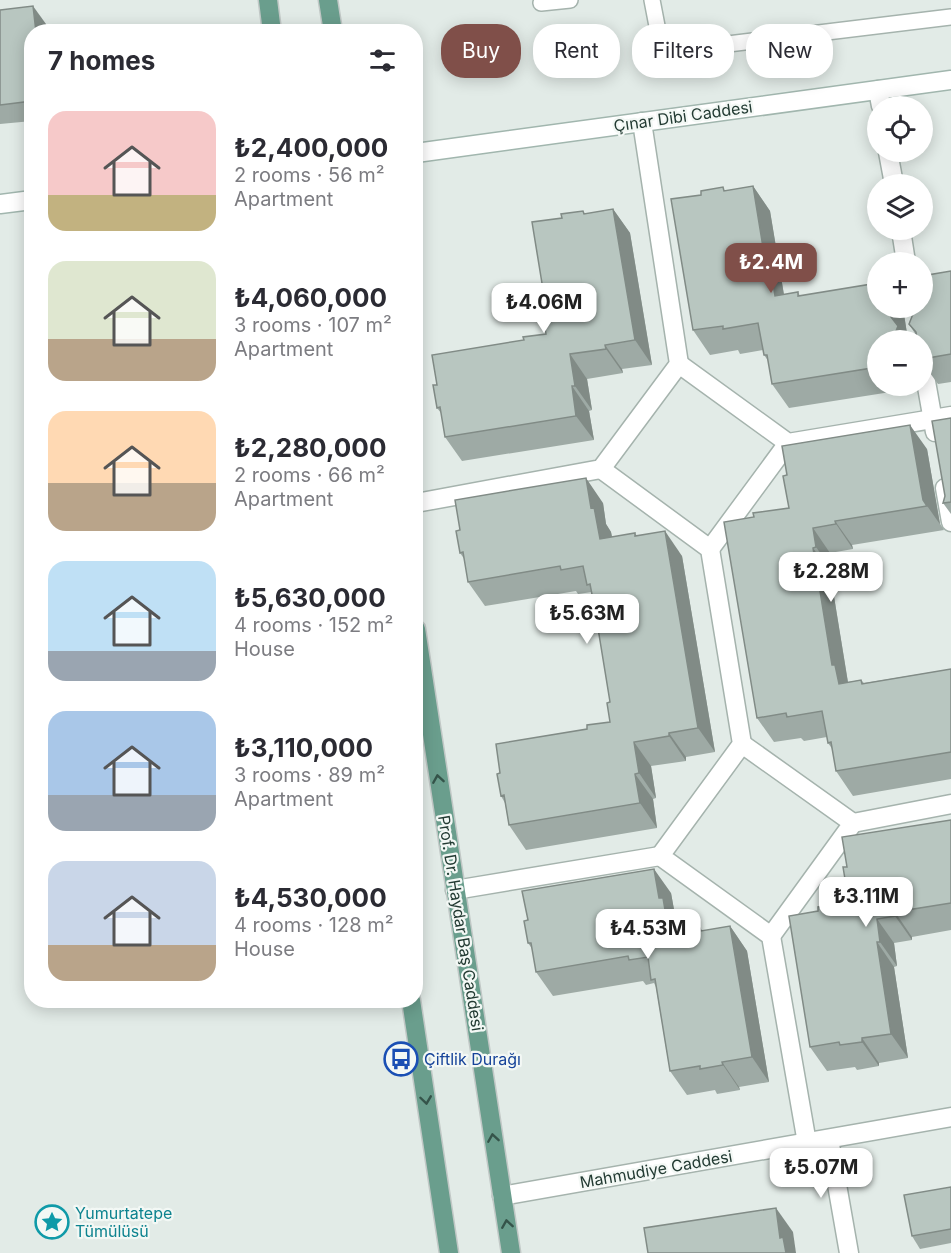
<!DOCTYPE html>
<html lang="en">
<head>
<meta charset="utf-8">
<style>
	:root { --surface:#fff; --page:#f2f2f3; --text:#2b2b33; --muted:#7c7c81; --accent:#804f49 }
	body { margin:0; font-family:Inter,sans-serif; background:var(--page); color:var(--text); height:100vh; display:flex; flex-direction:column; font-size:22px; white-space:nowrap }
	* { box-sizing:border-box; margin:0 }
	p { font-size:20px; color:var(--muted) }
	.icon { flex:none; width:33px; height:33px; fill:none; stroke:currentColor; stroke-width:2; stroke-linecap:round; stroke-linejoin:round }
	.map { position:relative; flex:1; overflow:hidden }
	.panel { position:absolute; left:24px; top:24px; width:399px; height:984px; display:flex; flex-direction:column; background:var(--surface); border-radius:24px; box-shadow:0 3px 15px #0003 }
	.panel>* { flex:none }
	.top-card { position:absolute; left:441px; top:24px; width:420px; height:54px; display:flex; gap:12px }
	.buttons { position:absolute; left:867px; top:96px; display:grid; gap:12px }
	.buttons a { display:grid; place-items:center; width:66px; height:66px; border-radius:50%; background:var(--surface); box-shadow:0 3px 15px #0003; font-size:30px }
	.price { position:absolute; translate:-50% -51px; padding:0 14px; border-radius:12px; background:#fff; color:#222; font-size:20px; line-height:39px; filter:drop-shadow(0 2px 3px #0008) }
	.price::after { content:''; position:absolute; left:50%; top:36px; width:18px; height:14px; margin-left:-9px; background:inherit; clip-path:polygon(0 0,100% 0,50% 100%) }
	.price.current { background:var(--accent); color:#fff }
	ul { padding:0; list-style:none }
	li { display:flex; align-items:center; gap:18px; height:150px; padding:0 24px }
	li span { display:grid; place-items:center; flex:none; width:168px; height:120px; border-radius:18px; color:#555 }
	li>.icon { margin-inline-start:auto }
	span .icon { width:72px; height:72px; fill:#fffc; stroke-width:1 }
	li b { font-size:26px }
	h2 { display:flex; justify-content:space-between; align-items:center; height:72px; padding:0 24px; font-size:26px }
	.pill { padding:0 21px; border-radius:24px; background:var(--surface); box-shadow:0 3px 15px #0003; font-size:21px; line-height:54px }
	.pill.current { background:var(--accent); color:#fff }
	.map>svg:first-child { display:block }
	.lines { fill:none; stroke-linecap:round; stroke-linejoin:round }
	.service-casing { stroke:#a5b3ad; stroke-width:18 }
	.pedestrian-casing { stroke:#a5b3ad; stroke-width:21 }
	.minor-casing { stroke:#a5b3ad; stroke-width:21 }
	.secondary-casing { stroke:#a1b6ae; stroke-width:21 }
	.primary-casing { stroke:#c1c8c6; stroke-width:21 }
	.service { stroke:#fff; stroke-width:15 }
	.pedestrian { stroke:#fff; stroke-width:18 }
	.minor { stroke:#fff; stroke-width:18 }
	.secondary { stroke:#fff; stroke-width:18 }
	.primary { stroke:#6a9e8d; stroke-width:18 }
	.wall { fill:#9eaaa5 }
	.shaded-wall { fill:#818b86 }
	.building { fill:#b8c6c0; stroke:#818b86; stroke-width:1.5 }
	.oneway { stroke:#35544a }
	.labels { text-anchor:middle; stroke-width:4.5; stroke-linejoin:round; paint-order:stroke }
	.street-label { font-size:16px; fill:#233b33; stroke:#f3f8f5 }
	.transit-label { font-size:16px; fill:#164399; stroke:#f3f8f5; text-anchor:start }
	.culture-label { font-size:16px; fill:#0d838f; stroke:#f3f8f5; text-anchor:start }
</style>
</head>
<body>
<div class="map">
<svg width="951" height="1253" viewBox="0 0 951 1253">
	<rect width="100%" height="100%" fill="#e2ebe7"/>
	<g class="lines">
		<defs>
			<g id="service">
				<path d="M652 0 662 52 951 17"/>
				<path d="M541 3 570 0"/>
			</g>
			<g id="pedestrian">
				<path d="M878 90 881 106"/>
				<path d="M888 152 894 184"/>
				<path d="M901 230 906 262"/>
				<path d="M922 359 935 432"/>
				<path d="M679 364 788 443 951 416"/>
				<path d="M601 469 710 549 742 744 660 856 771 936 807 1143"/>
				<path d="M945 488 951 522"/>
				<path d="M416 503 601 469 679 364 642 122"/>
				<path d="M710 549 788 443"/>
				<path d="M742 744 853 823 771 936"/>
				<path d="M853 823 951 804"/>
				<path d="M455 890 660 856"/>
			</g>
			<g id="minor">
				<path d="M829 1139 849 1253"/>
				<path d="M502 1196 951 1117"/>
			</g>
			<g id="secondary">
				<path d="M416 153 951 80"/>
				<path d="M0 204 32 200"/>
			</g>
			<g id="primary">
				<path d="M268 0 272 32"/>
				<path d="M328 0 333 32"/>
				<path d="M416 629 511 1253"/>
				<path d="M411 1000 449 1253"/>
			</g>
		</defs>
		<use href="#service" class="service-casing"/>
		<use href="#pedestrian" class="pedestrian-casing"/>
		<use href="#minor" class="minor-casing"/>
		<use href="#secondary" class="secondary-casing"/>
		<use href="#primary" class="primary-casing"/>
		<use href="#service" class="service"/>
		<use href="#pedestrian" class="pedestrian"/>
		<use href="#minor" class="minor"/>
		<use href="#secondary" class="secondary"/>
		<use href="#primary" class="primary"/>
	</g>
	<g class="wall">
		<path d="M0 10 46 24V32H32V121L0 124Z"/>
		<path d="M753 186 770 211 784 295 798 292 800 296 878 308H903L908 340H878V386H915L916 388 789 408 772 384 769 362 764 355 763 350 740 354 738 350 710 355 693 330 725 191Z"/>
		<path d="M613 209 630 233 652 365 622 369 623 373 587 379 592 410 589 411 594 440 462 461 445 437 441 413 437 408V385L524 340 546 334 562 218 583 211 585 214Z"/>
		<path d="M951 271V382L938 384 922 362V340L916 335 909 324Z"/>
		<path d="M951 418V514L943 503 945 496Z"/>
		<path d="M927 449 940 524 944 530 852 545 853 549 830 553 833 571 830 572 848 682 861 680 864 683 951 669V779L853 796 836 771 833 750 828 743 827 737 804 741 801 738 774 742 757 718 754 517 789 508Z"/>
		<path d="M603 503 606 524 611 532 612 537 635 533 637 536 682 556 715 752 686 757V761L651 766 656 798 653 799 657 828 526 850 509 825 505 803 501 796 500 773 587 729 610 722V702L592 592 578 594 576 591 485 606 468 582 465 560 460 553Z"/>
		<path d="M951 820V930L912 937V940L894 943 897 966 894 967 908 1058 879 1063V1066L857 1070 855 1067 827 1071 810 1047 818 911 849 903 847 867Z"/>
		<path d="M671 893 675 915 680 922 681 931 700 928 702 931 730 926 747 951 769 1082 739 1087 740 1090 717 1094 715 1090 687 1095 670 1071 656 987 654 983 646 985 643 981 553 996 536 972 533 950 528 943Z"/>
		<path d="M951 1187V1243L920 1249 912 1236Z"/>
	</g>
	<g class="shaded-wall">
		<path d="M33 6 46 24V32H36Z"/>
		<path d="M753 186 770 211 784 295 775 296 768 278Z"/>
		<path d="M613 209 630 233 652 365 635 340Z"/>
		<path d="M890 308H903L908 340H895Z"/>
		<path d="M605 345 622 369 623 373 606 349Z"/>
		<path d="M570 354 587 379 592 410 575 386Z"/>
		<path d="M572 386 589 411 594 440 576 416Z"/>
		<path d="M910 425 927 449 940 524 944 530 923 500Z"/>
		<path d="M586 478 603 503 606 524 611 532 617 563 600 539 591 508Z"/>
		<path d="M835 521 852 545 853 549 836 524Z"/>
		<path d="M813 528 830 553 833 571 816 547Z"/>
		<path d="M665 531 682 556 715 752 698 728Z"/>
		<path d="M813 548 830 572 848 683 839 684 832 665Z"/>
		<path d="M669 733 686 757V761L669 736Z"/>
		<path d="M634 742 651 766 656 798 639 773Z"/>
		<path d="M635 774 653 799 657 828 640 803Z"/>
		<path d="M654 869 671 893 675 915 680 922 686 957 669 933 659 898Z"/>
		<path d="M895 912 912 937V940L895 916Z"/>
		<path d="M877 919 894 943 897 966 880 942Z"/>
		<path d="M730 926 747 951 769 1082 752 1057Z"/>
		<path d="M877 942 894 967 908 1058 891 1034Z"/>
		<path d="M862 1038 879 1063V1066L862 1042Z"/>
		<path d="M722 1062 739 1087 740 1090 723 1065Z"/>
		<path d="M776 1208 793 1232 796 1253H786L780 1238Z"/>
	</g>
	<g class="building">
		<path d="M33 6 36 32H32V101L0 105V10Z"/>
		<path d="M753 186 768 278 772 277 775 296 798 292V296L878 283V308H890L891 317 898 326 894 336 895 340H878V367L772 384 767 355H764L758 323 723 329V326L693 330 671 199 701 195V191L723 187 724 191Z"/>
		<path d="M613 209 635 340 605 345 606 349 570 354 575 386H572L576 416 445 437 440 407 437 408 433 385H437L432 355 524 340 523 337 546 334 543 315 547 314 532 222 562 218 561 214 583 211 584 214Z"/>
		<path d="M951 271V354L922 359V340H917L916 332 909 324 913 314 912 308H922V276Z"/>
		<path d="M951 418V502L943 503 945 496 932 421Z"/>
		<path d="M910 425 923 500 927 506 835 521 836 524 813 528 816 547 813 548 832 665H835L839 684 861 680 862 684 951 669V752L836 771 831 742 828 743 822 711 787 717 786 713 757 718 724 522 754 517 753 513 789 508 783 476 787 475 782 446Z"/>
		<path d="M586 478 591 508 594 507 600 539 635 533V536L665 531 698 728 669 733V736L634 742 639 773 635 774 640 803 509 825 504 795 501 796 497 774 500 773 496 744 587 729V725L610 722 607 703 610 702 595 610 590 584 587 585 583 566 561 570 560 566 468 582 463 552 460 553 456 531 460 530 455 500Z"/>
		<path d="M951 820V903L895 912V916L877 919 880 942H877L891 1034 862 1038V1042L840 1045 839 1042 810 1047 789 916 818 911V907L849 903 843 867H847L842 837Z"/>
		<path d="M654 869 659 898H663L669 933 700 928 701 931 730 926 752 1057 722 1062 723 1065 700 1069V1066L670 1071 655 979 651 980 648 957 629 960 628 956 536 972 531 943H528L524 921 528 920 522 891Z"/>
		<path d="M951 1187V1229L912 1236 904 1195Z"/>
		<path d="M776 1208 780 1238 783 1237 786 1253H648L644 1228Z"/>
	</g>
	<defs><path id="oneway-chevron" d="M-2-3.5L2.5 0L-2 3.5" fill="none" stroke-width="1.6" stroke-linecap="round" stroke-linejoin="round" transform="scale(1.5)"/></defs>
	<g class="oneway">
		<use href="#oneway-chevron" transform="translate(438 779) rotate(-99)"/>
		<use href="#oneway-chevron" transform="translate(426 1100) rotate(82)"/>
		<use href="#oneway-chevron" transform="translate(493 1138) rotate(-99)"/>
		<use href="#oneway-chevron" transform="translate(507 1224) rotate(-99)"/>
	</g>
	<defs>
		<symbol id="bus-ring" viewBox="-11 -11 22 22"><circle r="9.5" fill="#f3f8f5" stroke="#1a4fb4" stroke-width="1.5"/><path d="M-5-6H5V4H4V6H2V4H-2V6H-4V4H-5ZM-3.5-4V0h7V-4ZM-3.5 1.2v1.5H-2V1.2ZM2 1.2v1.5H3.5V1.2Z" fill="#1a4fb4"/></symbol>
		<symbol id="sight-ring" viewBox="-11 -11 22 22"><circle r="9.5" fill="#f3f8f5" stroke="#0f9aa8" stroke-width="1.5"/><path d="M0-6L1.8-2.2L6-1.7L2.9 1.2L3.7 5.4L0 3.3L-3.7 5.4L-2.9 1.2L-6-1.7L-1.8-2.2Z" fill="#0f9aa8"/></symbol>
	</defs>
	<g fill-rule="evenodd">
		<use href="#bus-ring" x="382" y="1040" width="38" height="38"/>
		<use href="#sight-ring" x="33" y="1203" width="38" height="38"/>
	</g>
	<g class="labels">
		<g class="street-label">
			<text transform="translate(683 116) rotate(-8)" y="6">Çınar Dibi Caddesi</text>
			<text transform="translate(461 923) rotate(81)" y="6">Prof. Dr. Haydar Baş Caddesi</text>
			<text transform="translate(656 1169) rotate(-10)" y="6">Mahmudiye Caddesi</text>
		</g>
		<g class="transit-label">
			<text x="424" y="1065">Çiftlik Durağı</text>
		</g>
		<g class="culture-label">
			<text x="75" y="1219">Yumurtatepe<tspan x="75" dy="18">Tümülüsü</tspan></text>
		</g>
	</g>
</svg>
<div class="buttons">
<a><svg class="icon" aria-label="locate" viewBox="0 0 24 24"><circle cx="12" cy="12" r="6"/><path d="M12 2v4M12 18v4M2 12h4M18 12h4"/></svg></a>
<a><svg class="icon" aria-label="layers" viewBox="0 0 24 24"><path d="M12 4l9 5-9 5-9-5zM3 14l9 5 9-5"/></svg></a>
<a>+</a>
<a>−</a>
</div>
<b class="price current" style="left:771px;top:294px">₺2.4M</b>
<b class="price" style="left:544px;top:334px">₺4.06M</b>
<b class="price" style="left:831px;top:603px">₺2.28M</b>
<b class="price" style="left:587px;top:645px">₺5.63M</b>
<b class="price" style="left:866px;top:928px">₺3.11M</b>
<b class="price" style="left:648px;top:960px">₺4.53M</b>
<b class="price" style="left:821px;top:1199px">₺5.07M</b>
<div class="top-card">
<a class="pill current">Buy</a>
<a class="pill">Rent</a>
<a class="pill">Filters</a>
<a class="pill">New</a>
</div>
<section class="panel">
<h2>7 homes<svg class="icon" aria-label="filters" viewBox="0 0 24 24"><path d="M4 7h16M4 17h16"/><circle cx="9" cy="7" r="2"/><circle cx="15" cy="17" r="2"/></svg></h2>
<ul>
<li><span style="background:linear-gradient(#f6c9c9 70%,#c2b280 0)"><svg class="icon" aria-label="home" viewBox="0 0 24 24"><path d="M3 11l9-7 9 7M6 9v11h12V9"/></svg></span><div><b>₺2,400,000</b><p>2 rooms · 56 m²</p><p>Apartment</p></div></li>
<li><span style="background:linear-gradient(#dfe7d0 65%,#b9a48a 0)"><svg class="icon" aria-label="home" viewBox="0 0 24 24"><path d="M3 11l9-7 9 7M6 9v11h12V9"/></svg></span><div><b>₺4,060,000</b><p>3 rooms · 107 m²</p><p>Apartment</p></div></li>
<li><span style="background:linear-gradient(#ffd9b3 60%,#b9a48a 0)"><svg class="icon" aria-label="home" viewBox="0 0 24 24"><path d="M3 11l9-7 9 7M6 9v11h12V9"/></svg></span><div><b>₺2,280,000</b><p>2 rooms · 66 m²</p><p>Apartment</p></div></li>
<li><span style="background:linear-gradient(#bfe0f5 75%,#9aa5b1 0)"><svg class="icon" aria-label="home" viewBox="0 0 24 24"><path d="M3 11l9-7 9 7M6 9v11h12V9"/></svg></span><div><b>₺5,630,000</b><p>4 rooms · 152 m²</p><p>House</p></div></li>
<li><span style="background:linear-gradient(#a9c7e8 70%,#9aa5b1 0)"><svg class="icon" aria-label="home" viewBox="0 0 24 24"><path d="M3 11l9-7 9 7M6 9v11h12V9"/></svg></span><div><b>₺3,110,000</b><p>3 rooms · 89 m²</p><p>Apartment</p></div></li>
<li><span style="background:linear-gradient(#c9d6e8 70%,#b9a48a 0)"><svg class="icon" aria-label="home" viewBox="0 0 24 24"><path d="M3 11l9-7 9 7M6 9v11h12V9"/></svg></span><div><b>₺4,530,000</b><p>4 rooms · 128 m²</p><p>House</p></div></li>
</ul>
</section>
</div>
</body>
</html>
